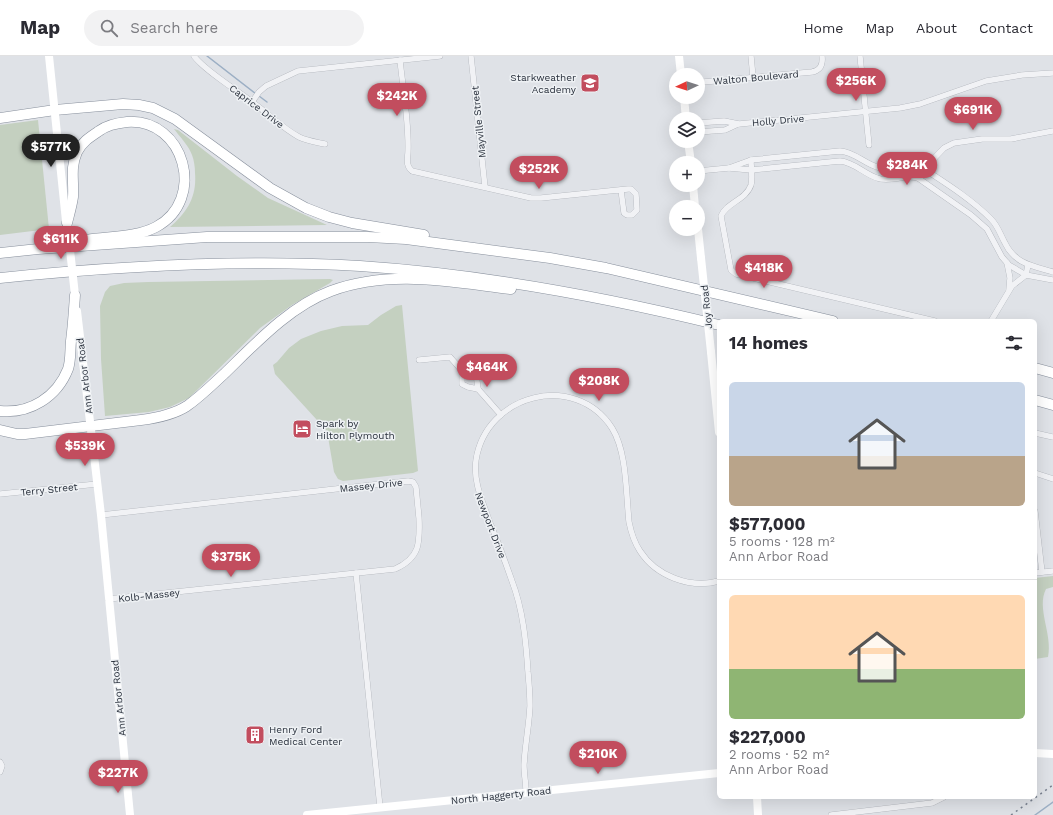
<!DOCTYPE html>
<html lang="en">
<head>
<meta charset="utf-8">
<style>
	:root { --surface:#fff; --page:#f2f2f3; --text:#2b2b33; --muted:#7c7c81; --line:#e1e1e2; --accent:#c24d5e }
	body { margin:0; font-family:"Work Sans",sans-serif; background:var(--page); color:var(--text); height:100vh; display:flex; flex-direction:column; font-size:15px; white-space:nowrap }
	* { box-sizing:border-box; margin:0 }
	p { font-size:13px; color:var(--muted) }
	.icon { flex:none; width:22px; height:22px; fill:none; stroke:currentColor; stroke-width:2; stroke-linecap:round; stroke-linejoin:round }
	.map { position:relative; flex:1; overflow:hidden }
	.panel { position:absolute; left:717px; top:263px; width:320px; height:480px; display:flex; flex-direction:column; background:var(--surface); border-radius:6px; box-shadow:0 4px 16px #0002 }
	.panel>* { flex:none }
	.needle { width:26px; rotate:266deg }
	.tools { position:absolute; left:669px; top:12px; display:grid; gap:8px }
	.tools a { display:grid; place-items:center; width:36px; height:36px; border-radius:50%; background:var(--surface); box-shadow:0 4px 16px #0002; font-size:20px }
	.price { position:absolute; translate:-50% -34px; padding:0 9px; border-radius:14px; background:var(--accent); color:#fff; font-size:13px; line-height:26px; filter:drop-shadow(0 1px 2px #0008) }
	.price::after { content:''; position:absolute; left:50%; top:24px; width:12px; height:9px; margin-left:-6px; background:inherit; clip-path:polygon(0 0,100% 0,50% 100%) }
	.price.current { background:#222; color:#fff }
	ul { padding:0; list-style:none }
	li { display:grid; align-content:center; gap:8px; height:212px; padding:0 12px }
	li+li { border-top:1px solid var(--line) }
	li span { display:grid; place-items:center; height:124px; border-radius:6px; color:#555 }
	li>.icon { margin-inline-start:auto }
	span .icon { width:72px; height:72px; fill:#fffc; stroke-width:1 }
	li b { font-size:17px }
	h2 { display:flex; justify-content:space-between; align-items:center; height:48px; padding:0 12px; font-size:17px }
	header { display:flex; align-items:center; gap:24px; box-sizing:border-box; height:56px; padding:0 20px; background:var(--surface); border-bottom:1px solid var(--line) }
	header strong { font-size:19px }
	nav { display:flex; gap:22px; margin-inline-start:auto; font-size:14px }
	.search { width:280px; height:36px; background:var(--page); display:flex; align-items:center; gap:10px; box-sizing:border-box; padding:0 14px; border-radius:22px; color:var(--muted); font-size:15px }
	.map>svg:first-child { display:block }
	.green { fill:#c4d0c0 }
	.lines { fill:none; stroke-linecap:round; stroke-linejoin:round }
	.stream { stroke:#9cafc4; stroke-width:1.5 }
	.street-casing { stroke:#a5a9b0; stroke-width:6 }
	.highway-casing { stroke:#878f9c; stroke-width:11 }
	.street { stroke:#f1f2f5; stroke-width:5.5 }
	.secondary { stroke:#fff; stroke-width:8 }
	.highway { stroke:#fff; stroke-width:10 }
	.rail { stroke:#79818f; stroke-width:1.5; stroke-dasharray:2 4; stroke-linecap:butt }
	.secondary-bridge { stroke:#fff; stroke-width:8 }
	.labels { text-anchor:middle; stroke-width:3; stroke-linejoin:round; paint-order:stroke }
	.poi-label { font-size:10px; fill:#29303c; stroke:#eef1f4; text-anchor:start }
	.street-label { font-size:10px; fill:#29303c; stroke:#eef1f4 }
</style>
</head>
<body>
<header>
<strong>Map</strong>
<div class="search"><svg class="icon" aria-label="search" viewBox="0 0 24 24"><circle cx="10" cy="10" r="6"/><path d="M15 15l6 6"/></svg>Search here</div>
<nav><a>Home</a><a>Map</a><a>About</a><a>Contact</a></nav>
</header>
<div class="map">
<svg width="1053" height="759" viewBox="0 0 1053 759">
	<rect width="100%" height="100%" fill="#dfe2e7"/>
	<g class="green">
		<path d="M38 64 49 173 0 179V69Z"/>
		<path d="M174 73 178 74 237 120 268 142 327 169 170 171C187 156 197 141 195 117 195 111 194 104 192 99 189 90 180 81 174 73Z"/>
		<path d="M330 223 333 224 330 227 292 249 260 272 189 342 170 351 149 356 105 360 101 303 100 250 105 236 110 230 124 227 148 226Z"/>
		<path d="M402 249 418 415 413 417 343 425 338 423 334 416 327 375 275 318 273 309 277 306 289 292 301 283 321 275 342 270 368 269 381 259 396 250Z"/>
		<path d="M1053 520V531L1046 533C1036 552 1053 579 1048 601L1035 603V522Z"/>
	</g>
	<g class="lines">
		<g class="stream">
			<path d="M207 0 256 38"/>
			<path d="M259 40 267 46"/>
			<path d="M1035 759 1053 746"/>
		</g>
		<defs>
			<g id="street">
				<path d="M194 0C205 15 237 34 252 46 268 57 282 72 299 81 307 85 316 86 325 88"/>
				<path d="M471 0 485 131"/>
				<path d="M751 0 753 21"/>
				<path d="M860 0 869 89"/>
				<path d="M400 4C403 34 409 65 408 95 408 102 405 109 412 115L531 142H541L628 133H631L636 138 637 154 632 159H627L624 157 621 134"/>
				<path d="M703 26 812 16C821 14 823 8 822 0"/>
				<path d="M252 46 259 36 266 30 298 15 440 0"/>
				<path d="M698 67 724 65 739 68 900 52 920 48 986 25 1022 19 1053 17"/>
				<path d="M698 76 725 74 738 68"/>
				<path d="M751 104C751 112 753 122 751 129 746 144 726 147 721 160L731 214 736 218 935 265"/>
				<path d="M729 112 751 114 840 105C854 106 864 118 877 122 890 127 904 118 918 122L971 159 987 173 1002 201 1009 209 1026 219 1053 224"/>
				<path d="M698 115 729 112 751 104 840 95C854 96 864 107 877 111 892 116 908 110 924 113 947 128 971 143 991 163 998 170 1000 178 1005 187 1015 208 1033 210 1053 216"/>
				<path d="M918 122 924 113 944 92 954 87 982 83H1011L1053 75"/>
				<path d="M1007 207 1010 222 1009 233"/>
				<path d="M991 265 1012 230 1026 219 1028 209"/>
				<path d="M419 304 450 301 464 317"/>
				<path d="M466 315H472L476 317 478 333 468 331 462 328V320Z"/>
				<path d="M474 316 481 305"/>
				<path d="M478 333 501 359"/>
				<path d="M1035 377 1053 381"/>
				<path d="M1035 417 1053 423"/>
				<path d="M0 438 97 428"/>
				<path d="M1035 455 1042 516"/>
				<path d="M101 459 408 425 413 426 416 431C417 442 418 452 419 462 420 487 420 502 395 513L108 543"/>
				<path d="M356 517 380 751"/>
				<path d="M1035 517 1053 515"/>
				<path d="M0 706 2 710 0 716"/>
				<path d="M526 736C526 727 524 718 524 709 525 689 529 670 530 650 530 639 529 627 528 616 526 585 523 554 512 525 505 505 498 486 490 467 483 446 473 427 476 404 486 338 575 315 612 372 627 396 626 437 629 466 631 476 634 486 640 495 656 520 690 533 719 525"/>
				<path d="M831 759 932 747 944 741"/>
			</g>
			<g id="highway">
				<path d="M0 62 55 54 123 48 139 49 153 52 175 63 270 132 306 152 329 161 352 167 424 179"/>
				<path d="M67 167C69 159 72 149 73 141 74 124 70 112 77 96 82 86 90 81 99 75 107 69 117 67 127 66 185 62 207 144 156 171 135 182 108 180 85 184"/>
				<path d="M0 197 38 193 207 181H368L406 183 550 202 606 212 833 265"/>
				<path d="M0 222C119 210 240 203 360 210 481 218 601 240 719 269"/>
				<path d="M1035 312 1053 317"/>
				<path d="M1035 344 1053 349"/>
				<path d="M0 355C30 358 57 341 68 313 71 304 70 294 71 285 73 270 74 254 75 239"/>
				<path d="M0 374 17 378H25L141 364C157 362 173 359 187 350 200 341 212 329 224 318 255 288 290 250 331 235 390 213 451 226 511 233"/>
			</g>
		</defs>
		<use href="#street" class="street-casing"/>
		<use href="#highway" class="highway-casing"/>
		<use href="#street" class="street"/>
		<g class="secondary">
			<path d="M49 0 66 165"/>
			<path d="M679 0 681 19"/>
			<path d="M684 41 686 63"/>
			<path d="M688 85 691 107"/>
			<path d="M693 129 695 151"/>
			<path d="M698 173 701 202"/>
			<path d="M77 255 101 459 130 759"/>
			<path d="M711 296 719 376"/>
			<path d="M1035 697 1053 698"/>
			<path d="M757 741 758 759"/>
			<path d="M307 759 719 717"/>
		</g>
		<use href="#highway" class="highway"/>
		<path class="rail" d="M1011 759 1053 729"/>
		<g class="secondary-bridge">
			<path d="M67 167 75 239"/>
			<path d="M701 202 711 296"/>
		</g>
	</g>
	<defs>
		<symbol id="school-square" viewBox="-11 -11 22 22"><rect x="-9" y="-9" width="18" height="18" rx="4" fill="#c24d5e" stroke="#eef1f4"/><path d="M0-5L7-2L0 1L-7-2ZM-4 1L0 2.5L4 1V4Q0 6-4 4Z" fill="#fff"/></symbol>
		<symbol id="hotel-square" viewBox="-11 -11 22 22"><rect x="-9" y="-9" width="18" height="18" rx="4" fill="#c24d5e" stroke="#eef1f4"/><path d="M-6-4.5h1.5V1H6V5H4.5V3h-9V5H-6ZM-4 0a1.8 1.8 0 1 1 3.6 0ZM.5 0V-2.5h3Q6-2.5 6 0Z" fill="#fff"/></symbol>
		<symbol id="building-square" viewBox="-11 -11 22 22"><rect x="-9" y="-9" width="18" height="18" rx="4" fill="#c24d5e" stroke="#eef1f4"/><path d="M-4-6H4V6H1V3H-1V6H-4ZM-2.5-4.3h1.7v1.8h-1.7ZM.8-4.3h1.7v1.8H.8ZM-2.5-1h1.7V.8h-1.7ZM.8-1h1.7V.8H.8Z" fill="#fff"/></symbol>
	</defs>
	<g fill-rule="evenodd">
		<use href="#school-square" x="579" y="16" width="22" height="22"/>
		<use href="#hotel-square" x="291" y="362" width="22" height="22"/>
		<use href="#building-square" x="244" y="668" width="22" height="22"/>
	</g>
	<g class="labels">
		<g class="poi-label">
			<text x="576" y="25" text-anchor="end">Starkweather<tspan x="576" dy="12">Academy</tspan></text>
			<text x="316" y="371">Spark by<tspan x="316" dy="12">Hilton Plymouth</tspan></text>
			<text x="269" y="677">Henry Ford<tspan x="269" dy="12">Medical Center</tspan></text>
		</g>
		<g class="street-label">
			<text transform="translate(756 21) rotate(-5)" y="4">Walton Boulevard</text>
			<text transform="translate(257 50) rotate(37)" y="4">Caprice Drive</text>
			<text transform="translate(778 64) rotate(-5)" y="4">Holly Drive</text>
			<text transform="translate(478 66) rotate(-96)" y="4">Mayville Street</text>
			<text transform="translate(706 251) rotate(-96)" y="4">Joy Road</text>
			<text transform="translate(84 320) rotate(-97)" y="4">Ann Arbor Road</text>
			<text transform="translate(371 429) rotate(-6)" y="4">Massey Drive</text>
			<text transform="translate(49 433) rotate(-6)" y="4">Terry Street</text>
			<text transform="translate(491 469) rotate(69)" y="4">Newport Drive</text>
			<text transform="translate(149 539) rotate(-6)" y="4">Kolb-Massey</text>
			<text transform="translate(118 642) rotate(-96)" y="4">Ann Arbor Road</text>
			<text transform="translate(501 739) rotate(-6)" y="4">North Haggerty Road</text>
		</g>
	</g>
</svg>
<div class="tools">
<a><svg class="needle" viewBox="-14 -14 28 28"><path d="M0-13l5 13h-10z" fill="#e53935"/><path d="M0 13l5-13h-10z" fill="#7c7c81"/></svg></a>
<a><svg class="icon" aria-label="layers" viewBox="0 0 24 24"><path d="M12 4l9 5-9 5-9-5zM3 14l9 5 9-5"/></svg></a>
<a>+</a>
<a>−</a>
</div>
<b class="price" style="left:856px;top:46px">$256K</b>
<b class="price" style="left:397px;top:61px">$242K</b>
<b class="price" style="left:973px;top:75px">$691K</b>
<b class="price current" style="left:51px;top:112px">$577K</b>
<b class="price" style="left:907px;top:130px">$284K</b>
<b class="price" style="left:539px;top:134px">$252K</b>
<b class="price" style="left:61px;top:204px">$611K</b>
<b class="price" style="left:764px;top:233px">$418K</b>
<b class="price" style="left:487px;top:332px">$464K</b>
<b class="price" style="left:599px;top:346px">$208K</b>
<b class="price" style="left:85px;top:411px">$539K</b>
<b class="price" style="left:231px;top:522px">$375K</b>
<b class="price" style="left:598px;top:719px">$210K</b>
<b class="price" style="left:118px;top:738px">$227K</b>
<section class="panel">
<h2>14 homes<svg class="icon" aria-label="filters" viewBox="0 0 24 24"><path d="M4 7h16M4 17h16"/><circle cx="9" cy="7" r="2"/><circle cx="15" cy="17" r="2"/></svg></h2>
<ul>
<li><span style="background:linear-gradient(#c9d6e8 60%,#b9a48a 0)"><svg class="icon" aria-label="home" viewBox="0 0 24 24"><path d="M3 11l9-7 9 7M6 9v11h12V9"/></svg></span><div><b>$577,000</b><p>5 rooms · 128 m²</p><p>Ann Arbor Road</p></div></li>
<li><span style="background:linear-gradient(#ffd9b3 60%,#8fb573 0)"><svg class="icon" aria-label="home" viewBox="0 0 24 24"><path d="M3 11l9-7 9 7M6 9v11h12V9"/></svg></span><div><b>$227,000</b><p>2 rooms · 52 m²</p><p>Ann Arbor Road</p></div></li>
</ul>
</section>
</div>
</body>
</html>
